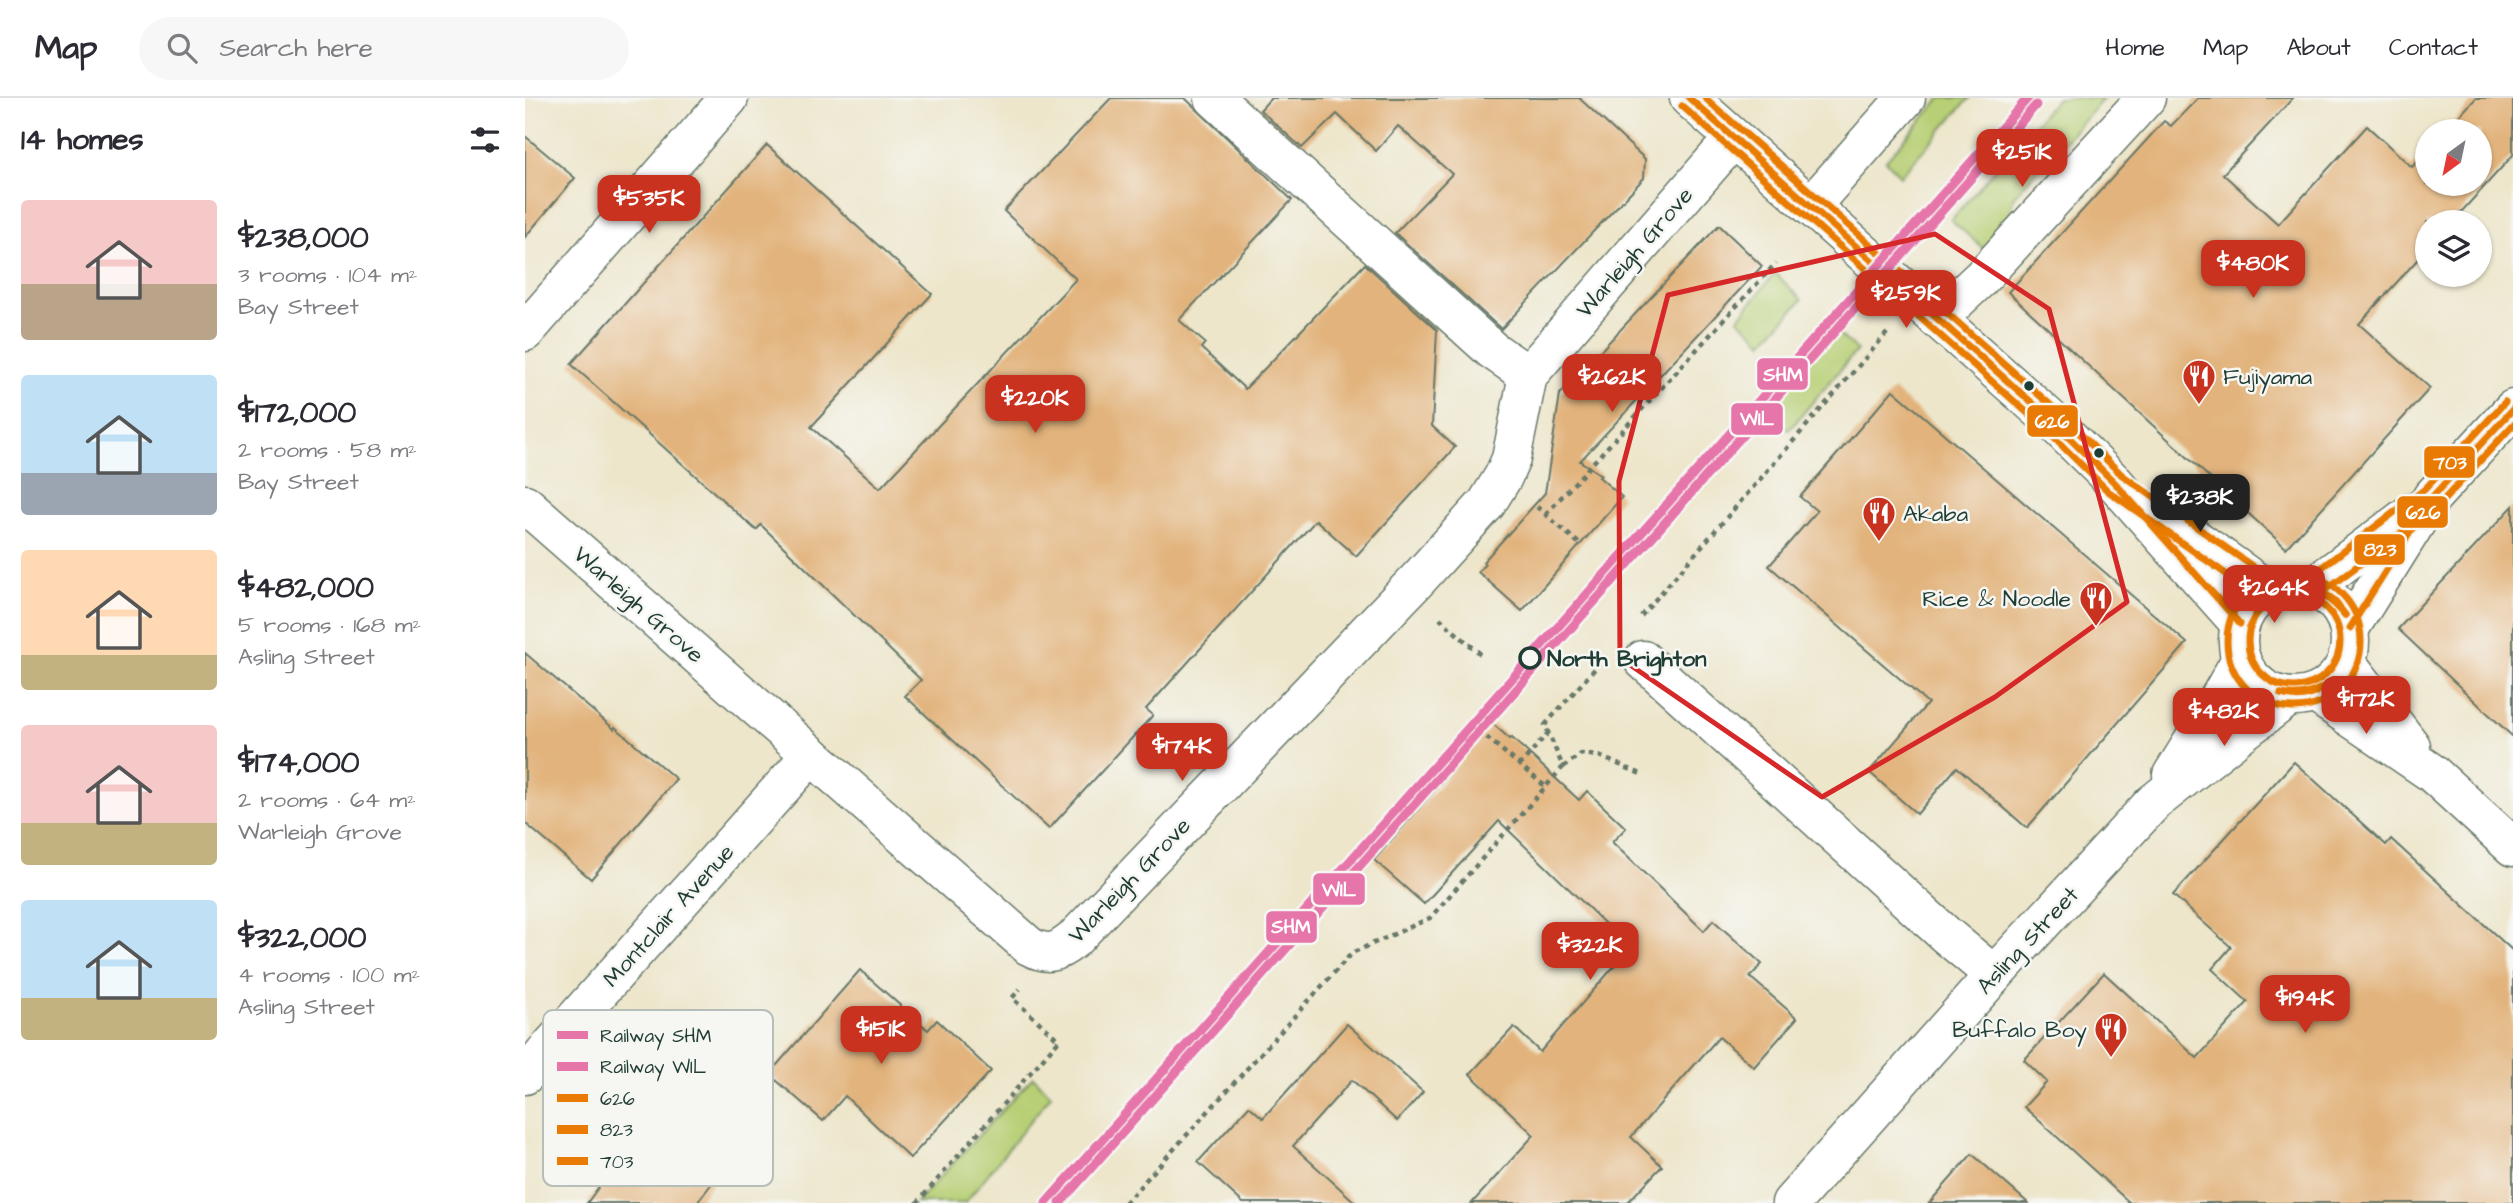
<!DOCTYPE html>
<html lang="en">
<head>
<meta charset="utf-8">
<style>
	:root { --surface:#fff; --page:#f7f7f7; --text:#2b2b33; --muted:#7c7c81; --line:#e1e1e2; --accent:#c8321e }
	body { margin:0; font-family:"Architects Daughter",sans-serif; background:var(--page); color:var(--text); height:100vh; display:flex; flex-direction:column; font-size:26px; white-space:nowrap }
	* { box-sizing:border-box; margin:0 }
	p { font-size:23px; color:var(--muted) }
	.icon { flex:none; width:38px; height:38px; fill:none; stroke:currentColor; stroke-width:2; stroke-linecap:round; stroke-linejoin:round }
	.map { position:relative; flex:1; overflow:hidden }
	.panel { display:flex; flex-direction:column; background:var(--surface); width:525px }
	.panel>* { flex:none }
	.needle { width:46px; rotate:213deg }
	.controls { position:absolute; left:1890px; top:21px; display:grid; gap:14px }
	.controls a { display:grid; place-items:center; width:77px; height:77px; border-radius:50%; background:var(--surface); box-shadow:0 2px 5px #0004; font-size:35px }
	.price { position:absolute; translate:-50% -60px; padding:0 16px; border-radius:14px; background:var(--accent); color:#fff; font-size:23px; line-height:46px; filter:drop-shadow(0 2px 4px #0008) }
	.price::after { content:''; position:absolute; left:50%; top:42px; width:21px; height:16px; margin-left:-10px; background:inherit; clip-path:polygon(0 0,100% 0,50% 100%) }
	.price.active { background:#222; color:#fff }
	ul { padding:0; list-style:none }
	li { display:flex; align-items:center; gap:21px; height:175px; padding:0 21px }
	li span { display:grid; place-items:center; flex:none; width:196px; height:140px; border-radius:7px; color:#555 }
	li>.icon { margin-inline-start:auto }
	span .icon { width:84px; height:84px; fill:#fffc; stroke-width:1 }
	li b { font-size:30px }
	h2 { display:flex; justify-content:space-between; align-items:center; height:84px; padding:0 21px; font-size:30px }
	header { display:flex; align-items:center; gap:42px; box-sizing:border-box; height:98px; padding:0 35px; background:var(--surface); border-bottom:2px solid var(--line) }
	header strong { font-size:33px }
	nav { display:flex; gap:38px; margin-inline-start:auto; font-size:24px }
	.search { width:490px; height:63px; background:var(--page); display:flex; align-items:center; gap:18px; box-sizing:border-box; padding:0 24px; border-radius:38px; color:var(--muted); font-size:26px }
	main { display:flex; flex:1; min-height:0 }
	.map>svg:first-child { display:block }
	.green { fill:#b7cf74; stroke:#6b8654; stroke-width:2 }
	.building { fill:#e2b37b }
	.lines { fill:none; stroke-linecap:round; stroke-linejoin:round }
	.minor-casing { stroke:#677869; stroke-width:41 }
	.path { stroke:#677869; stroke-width:4.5; stroke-dasharray:5 5; stroke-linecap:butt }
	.minor { stroke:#fff; stroke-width:38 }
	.bus-1-casing { stroke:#f6f6f2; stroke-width:12 }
	.bus-2-casing { stroke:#f6f6f2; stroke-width:12 }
	.bus-3-casing { stroke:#f6f6f2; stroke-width:12 }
	.bus-1 { stroke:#e97b05; stroke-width:7 }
	.bus-2 { stroke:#e97b05; stroke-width:7 }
	.bus-3 { stroke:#e97b05; stroke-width:7 }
	.rail-1-casing { stroke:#f6f6f2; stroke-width:14 }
	.rail-2-casing { stroke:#f6f6f2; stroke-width:14 }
	.rail-1 { stroke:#e675a9; stroke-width:9 }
	.rail-2 { stroke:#e675a9; stroke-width:9 }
	.marked { fill:none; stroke:#d62828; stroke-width:5; stroke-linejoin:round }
	.bus-dot { fill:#1f3d34; stroke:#f6f6f2; stroke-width:2.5 }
	.stop-dot { fill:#f6f6f2; stroke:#1f3d34; stroke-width:3.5 }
	.labels { text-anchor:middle; stroke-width:5; stroke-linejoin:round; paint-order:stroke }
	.street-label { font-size:23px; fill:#1f3d34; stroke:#f6f6f2 }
	.poi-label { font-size:23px; fill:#1f3d34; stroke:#f6f6f2; text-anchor:start }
	.stop-label { font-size:23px; font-weight:bold; fill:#1f3d34; stroke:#f6f6f2; text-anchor:start }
	.key { fill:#f6f6f2; stroke:#b6beb9; stroke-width:2 }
	.key-label { font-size:19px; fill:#1f3d34 }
	.line-badge { stroke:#f6f6f2; stroke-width:2.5 }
	.badge-label { font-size:19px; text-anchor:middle; font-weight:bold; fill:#fff }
</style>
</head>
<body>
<header>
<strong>Map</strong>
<div class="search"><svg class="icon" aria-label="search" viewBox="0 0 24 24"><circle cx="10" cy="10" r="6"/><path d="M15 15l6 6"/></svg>Search here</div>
<nav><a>Home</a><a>Map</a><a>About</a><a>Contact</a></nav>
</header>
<main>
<section class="panel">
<h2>14 homes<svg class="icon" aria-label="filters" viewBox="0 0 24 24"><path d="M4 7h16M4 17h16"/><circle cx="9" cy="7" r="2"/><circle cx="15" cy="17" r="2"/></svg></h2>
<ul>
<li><span style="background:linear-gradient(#f6c9c9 60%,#b9a48a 0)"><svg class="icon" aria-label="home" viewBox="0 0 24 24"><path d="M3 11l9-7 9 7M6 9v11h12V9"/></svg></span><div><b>$238,000</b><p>3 rooms · 104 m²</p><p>Bay Street</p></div></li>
<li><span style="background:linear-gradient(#bfe0f5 70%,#9aa5b1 0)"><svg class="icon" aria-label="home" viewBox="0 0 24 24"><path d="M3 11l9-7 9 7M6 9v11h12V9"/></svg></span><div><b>$172,000</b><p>2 rooms · 58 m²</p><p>Bay Street</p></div></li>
<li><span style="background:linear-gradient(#ffd9b3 75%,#c2b280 0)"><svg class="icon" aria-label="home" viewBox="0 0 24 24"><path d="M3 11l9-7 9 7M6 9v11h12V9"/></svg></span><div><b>$482,000</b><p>5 rooms · 168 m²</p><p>Asling Street</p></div></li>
<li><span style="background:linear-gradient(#f6c9c9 70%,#c2b280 0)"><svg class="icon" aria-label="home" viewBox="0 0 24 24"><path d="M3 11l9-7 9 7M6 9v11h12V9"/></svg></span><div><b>$174,000</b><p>2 rooms · 64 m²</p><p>Warleigh Grove</p></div></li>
<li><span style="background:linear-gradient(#bfe0f5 70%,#c2b280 0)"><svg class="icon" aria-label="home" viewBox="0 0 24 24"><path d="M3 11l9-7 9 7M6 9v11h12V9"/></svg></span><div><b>$322,000</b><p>4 rooms · 100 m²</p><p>Asling Street</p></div></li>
</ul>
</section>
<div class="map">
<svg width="1988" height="1105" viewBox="0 0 1988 1105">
	<rect width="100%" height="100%" fill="#f6f6f2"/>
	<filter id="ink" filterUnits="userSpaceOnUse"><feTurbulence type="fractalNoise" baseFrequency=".0143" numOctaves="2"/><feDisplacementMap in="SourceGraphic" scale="14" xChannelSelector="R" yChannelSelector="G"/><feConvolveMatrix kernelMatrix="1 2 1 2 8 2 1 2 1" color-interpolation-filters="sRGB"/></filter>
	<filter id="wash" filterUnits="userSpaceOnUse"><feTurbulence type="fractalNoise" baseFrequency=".00686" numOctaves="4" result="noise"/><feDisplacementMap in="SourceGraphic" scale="28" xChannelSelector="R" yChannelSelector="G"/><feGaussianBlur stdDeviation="1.57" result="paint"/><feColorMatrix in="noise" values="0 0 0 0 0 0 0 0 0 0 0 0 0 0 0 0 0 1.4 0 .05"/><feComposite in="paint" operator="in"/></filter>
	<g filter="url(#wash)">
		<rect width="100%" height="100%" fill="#ede6cb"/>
		<g class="green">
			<path d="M1416 0H1445L1375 78 1361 62Z"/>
			<path d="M1532 0H1579L1489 98 1479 134 1461 153 1426 122Z"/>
			<path d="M1250 175 1277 202 1238 244 1213 221Z"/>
			<path d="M1311 234 1332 252 1264 332 1240 311Z"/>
			<path d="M508 979 526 997 440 1105H391Z"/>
		</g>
		<g id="blocks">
			<g class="building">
				<path d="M586 0H660L767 102 654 222 680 245 676 250 720 291 840 166 912 232 907 328 930 349 831 458 791 422 621 611 628 617 524 731 380 598 396 582 236 427 231 432 46 266 242 47 407 196 286 329 355 390 551 181 479 113Z"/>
				<path d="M746 0H1054L1120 61 1119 80 976 231 870 135 927 76 873 28 851 53 812 16 777 50 735 12Z"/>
				<path d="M1673 0H1768L1698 76 1753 126 1842 28 1887 69 1902 53V86H1955V33H1920L1951 0H1988V57L1927 124H1902V151L1834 226 1905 290 1761 450 1483 194 1639 23 1646 28Z"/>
				<path d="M0 38 50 80 0 139Z"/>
				<path d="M1194 127 1237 168 1055 363 1076 377 1074 379 1097 399 997 513 953 474 960 466 958 464 1020 395 1035 296Z"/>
				<path d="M1368 292 1662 545 1502 730 1432 669 1392 716 1344 674 1403 605 1244 468 1292 413 1275 399Z"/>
				<path d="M1988 408V639L1873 531Z"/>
				<path d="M0 555 89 631 90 629 151 681 66 781 0 725Z"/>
				<path d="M968 626 985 641 987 640 1054 702 1062 693 1101 730 1087 744 1179 833 1188 822 1237 866 1225 879 1272 920 1229 969 1194 939 1106 1039 1137 1068 1102 1105H947L1009 1037 945 976 989 929 1015 954 1105 850 974 723 899 806 849 762Z"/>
				<path d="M1769 664 1861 747 1866 741 1988 853V1105H1605L1499 1009 1522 984 1499 962 1579 875 1672 960 1723 904 1687 871 1706 849 1648 797Z"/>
				<path d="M335 872 403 932 412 922 466 973 385 1060 320 998 298 1023 244 976Z"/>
				<path d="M822 926 898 994 872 1023 827 982 768 1048 831 1105H718L673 1064 724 1008 738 1020Z"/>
				<path d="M133 1008 205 1061 172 1105H62Z"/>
				<path d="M1447 1056 1503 1105H1404Z"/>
			</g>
		</g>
	</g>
	<g filter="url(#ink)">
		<use href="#blocks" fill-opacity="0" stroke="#677869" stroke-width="2"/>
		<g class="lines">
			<defs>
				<g id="minor">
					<path d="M689 0 967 252 1003 277"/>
					<path d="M1164 0 1523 319 1590 385 1715 526"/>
					<path d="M1286 108 1381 0"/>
					<path d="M1412 221 1456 180 1621 0"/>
					<path d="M0 234 204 0"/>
					<path d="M0 406 504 848C523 858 532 855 548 842L895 479 962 405 978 379 986 361 1003 277 1209 40"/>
					<path d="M1644 422 1744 493"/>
					<circle cx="1769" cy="543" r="56"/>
					<path d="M1786 490 1889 413"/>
					<path d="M1825 530 1907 399 1988 311"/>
					<path d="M1118 562 1421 837 1469 877"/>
					<path d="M1822 565 1886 648"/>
					<path d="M1791 596 1907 675 1988 749"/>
					<path d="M1647 677 1685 616 1716 561"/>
					<path d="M0 977 286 657"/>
					<path d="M1266 1105 1469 877 1628 705 1715 636 1764 599"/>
				</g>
			</defs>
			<use href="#minor" class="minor-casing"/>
			<g class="path">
				<path d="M1012 409 1057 448"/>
				<path d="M1021 416 1251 165"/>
				<path d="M1116 518 1363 234"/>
				<path d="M918 520 916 522 959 559"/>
				<path d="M954 633 1021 689"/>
				<path d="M994 668 1023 635"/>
				<path d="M1038 669 1056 656 1074 658 1116 676"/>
				<path d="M392 1105 534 942 487 900 495 891"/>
				<path d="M600 1105 827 855 905 820 1038 669 1020 627 1074 566"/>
			</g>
			<use href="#minor" class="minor"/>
			<defs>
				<g id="bus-1">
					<path d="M1164 0 1523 319 1590 385 1715 526"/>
					<path d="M1737 497C1757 484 1787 484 1806 500 1811 504 1816 512 1820 517"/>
					<path d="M1737 497C1774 483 1794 487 1820 517"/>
					<path d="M1825 530 1907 399 1988 311"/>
					<path d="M1756 596C1777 600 1792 594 1809 582"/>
					<path d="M1756 596C1778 603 1792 596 1809 582"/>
				</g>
				<g id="bus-2">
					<path d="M1157 8 1516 327 1583 393 1738 502"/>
					<circle cx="1769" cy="543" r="67"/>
					<path d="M1792 498 1914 407 1988 327"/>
				</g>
				<g id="bus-3">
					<path d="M1180 0 1530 311 1597 377 1750 484"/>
					<path d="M1780 482 1900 391 1980 304"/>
					<circle cx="1769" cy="543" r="46"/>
				</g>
			</defs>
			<use href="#bus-1" class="bus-1-casing"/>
			<use href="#bus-2" class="bus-2-casing"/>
			<use href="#bus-3" class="bus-3-casing"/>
			<use href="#bus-1" class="bus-1"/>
			<use href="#bus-2" class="bus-2"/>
			<use href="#bus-3" class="bus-3"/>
			<defs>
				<path id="rail-1" d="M521 1105 1503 0"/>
				<path id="rail-2" d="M535 1105 1511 7"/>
			</defs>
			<use href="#rail-1" class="rail-1-casing"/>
			<use href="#rail-2" class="rail-2-casing"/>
			<use href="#rail-1" class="rail-1"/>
			<use href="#rail-2" class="rail-2"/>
		</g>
	</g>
	<path class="marked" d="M1410 136 1524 211 1602 504 1470 599 1297 699 1095 560 1094 383 1143 197Z"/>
	<defs>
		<symbol id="restaurant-pin" viewBox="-11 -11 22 30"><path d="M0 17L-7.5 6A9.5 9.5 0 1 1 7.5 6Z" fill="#c8321e" stroke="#f6f6f2"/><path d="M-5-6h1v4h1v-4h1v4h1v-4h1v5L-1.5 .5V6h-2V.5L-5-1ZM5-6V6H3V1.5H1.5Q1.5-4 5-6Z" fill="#fff"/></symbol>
	</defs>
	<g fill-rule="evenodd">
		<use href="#restaurant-pin" x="1655" y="259" width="38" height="52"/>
		<use href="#restaurant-pin" x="1335" y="396" width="38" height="52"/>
		<use href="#restaurant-pin" x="1552" y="481" width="38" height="52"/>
		<use href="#restaurant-pin" x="1567" y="912" width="38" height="52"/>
	</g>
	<g class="bus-dot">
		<circle cx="1504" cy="288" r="6"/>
		<circle cx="1574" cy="355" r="6"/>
	</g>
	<circle class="stop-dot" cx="1005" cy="560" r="10"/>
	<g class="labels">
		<g class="street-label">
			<text transform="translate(1109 154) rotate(-49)" y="8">Warleigh Grove</text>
			<text transform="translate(114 506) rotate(41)" y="8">Warleigh Grove</text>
			<text transform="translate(604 782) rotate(-46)" y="8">Warleigh Grove</text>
			<text transform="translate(143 817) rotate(-48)" y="8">Montclair Avenue</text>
			<text transform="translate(1502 842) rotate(-47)" y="8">Asling Street</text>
		</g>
		<g class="poi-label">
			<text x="1698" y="286">Fujiyama</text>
			<text x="1378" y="423">Akaba</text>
			<text x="1546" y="508" text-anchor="end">Rice &amp; Noodle</text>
			<text x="1562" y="939" text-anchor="end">Buffalo Boy</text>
		</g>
		<g class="stop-label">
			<text x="1022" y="568">North Brighton</text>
		</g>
	</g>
	<rect x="18" y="912" width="230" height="176" rx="10" class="key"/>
	<rect x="32" y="933" width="31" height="8" fill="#e675a9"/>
	<rect x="32" y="964" width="31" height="9" fill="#e675a9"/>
	<rect x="32" y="996" width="31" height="8" fill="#e97b05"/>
	<rect x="32" y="1027" width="31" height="9" fill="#e97b05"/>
	<rect x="32" y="1059" width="31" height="8" fill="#e97b05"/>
	<g class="key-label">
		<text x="75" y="944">Railway SHM</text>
		<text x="75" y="975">Railway WIL</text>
		<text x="75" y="1007">626</text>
		<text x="75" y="1038">823</text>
		<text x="75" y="1070">703</text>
	</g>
	<g class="line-badge">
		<rect x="1231" y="259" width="53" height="34" rx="7" fill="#e675a9"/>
		<rect x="1205" y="304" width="54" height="34" rx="7" fill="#e675a9"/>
		<rect x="1501" y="306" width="53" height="34" rx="7" fill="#e97b05"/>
		<rect x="1898" y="347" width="53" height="34" rx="7" fill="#e97b05"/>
		<rect x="1871" y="397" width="53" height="34" rx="7" fill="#e97b05"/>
		<rect x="1828" y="435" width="53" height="33" rx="7" fill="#e97b05"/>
		<rect x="787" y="774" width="54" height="34" rx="7" fill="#e675a9"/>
		<rect x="740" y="812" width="53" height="34" rx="7" fill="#e675a9"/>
	</g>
	<g class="badge-label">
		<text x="1258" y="283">SHM</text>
		<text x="1232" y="327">WIL</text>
		<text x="1527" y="330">626</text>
		<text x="1925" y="371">703</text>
		<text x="1898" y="421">626</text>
		<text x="1855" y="458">823</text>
		<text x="814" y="798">WIL</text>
		<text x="766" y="835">SHM</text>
	</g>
</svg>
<div class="controls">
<a><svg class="needle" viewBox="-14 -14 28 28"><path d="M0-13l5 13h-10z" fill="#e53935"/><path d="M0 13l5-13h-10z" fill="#7c7c81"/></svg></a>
<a><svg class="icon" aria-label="layers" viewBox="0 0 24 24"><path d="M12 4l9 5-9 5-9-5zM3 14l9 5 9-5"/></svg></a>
</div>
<b class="price" style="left:1497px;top:91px">$251K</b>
<b class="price" style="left:124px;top:137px">$535K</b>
<b class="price" style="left:1728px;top:202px">$480K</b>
<b class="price" style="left:1381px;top:232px">$259K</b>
<b class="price" style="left:1087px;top:316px">$262K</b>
<b class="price" style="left:510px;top:337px">$220K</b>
<b class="price active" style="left:1675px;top:436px">$238K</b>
<b class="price" style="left:1749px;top:527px">$264K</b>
<b class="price" style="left:1841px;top:638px">$172K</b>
<b class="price" style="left:1699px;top:650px">$482K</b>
<b class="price" style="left:657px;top:685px">$174K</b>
<b class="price" style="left:1065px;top:884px">$322K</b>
<b class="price" style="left:1780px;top:937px">$194K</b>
<b class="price" style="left:356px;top:968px">$151K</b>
</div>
</main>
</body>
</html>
